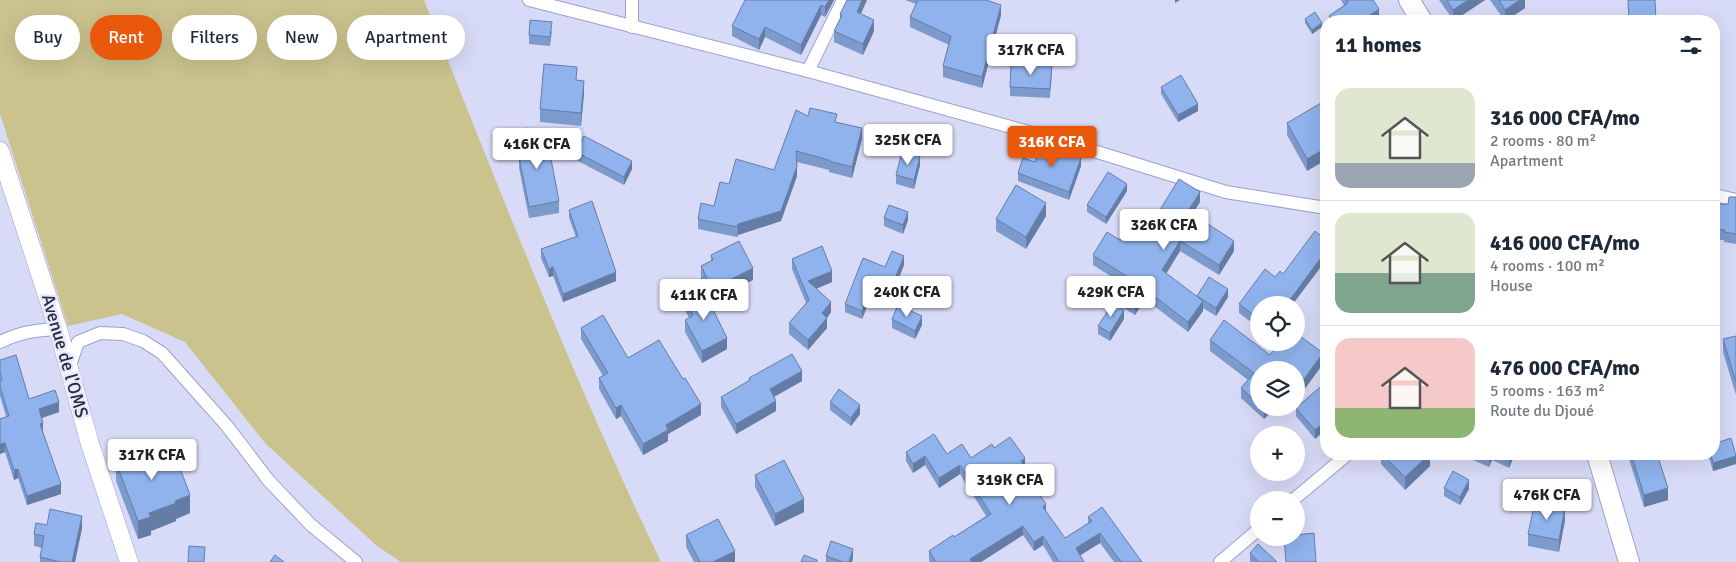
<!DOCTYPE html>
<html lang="en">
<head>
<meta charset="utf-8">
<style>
	:root { --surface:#fff; --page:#f6f6f7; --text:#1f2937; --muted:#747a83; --line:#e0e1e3; --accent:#ea580c }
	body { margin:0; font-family:Signika,sans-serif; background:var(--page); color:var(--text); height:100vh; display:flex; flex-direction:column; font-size:19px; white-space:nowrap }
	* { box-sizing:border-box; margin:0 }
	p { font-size:16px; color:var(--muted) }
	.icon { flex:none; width:28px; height:28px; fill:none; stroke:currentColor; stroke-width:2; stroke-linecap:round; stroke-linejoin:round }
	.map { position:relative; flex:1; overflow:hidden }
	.drawer { position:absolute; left:1320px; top:15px; width:400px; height:445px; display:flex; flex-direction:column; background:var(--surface); border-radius:20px; box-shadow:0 5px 20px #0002 }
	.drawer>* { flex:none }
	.banner { position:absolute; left:15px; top:15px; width:475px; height:45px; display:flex; gap:10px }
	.fabs { position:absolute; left:1250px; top:296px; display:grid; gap:10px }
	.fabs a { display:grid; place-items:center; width:55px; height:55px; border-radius:50%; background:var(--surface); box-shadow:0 5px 20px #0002; font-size:25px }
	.price { position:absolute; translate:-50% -42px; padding:0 11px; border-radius:5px; background:#fff; color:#222; font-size:16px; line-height:32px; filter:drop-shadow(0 1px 2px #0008) }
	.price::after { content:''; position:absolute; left:50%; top:30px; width:15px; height:11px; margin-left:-8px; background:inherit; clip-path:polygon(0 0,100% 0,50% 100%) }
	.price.on { background:var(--accent); color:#fff }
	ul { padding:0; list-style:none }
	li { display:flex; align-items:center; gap:15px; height:125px; padding:0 15px }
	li+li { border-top:1px solid var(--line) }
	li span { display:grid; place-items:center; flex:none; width:140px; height:100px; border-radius:15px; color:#555 }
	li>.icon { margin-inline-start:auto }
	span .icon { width:60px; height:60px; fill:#fffc; stroke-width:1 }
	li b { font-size:21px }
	h2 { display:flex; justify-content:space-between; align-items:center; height:60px; padding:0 15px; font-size:21px }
	.tag { padding:0 18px; border-radius:22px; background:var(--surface); box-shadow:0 5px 20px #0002; font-size:18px; line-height:45px }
	.tag.on { background:var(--accent); color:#fff }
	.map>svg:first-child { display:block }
	.green { fill:#cac38e }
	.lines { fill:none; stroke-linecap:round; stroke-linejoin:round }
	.street-casing { stroke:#9ca0cc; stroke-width:14 }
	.secondary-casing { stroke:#9ca0cc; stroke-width:19 }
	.primary-casing { stroke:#9ca0cc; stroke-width:22 }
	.street { stroke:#fff; stroke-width:12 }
	.secondary { stroke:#fff; stroke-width:18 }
	.primary { stroke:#fff; stroke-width:20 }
	.wall { fill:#7c9acc }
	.shaded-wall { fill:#657da6 }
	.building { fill:#90b3ed; stroke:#657da6 }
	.labels { text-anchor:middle; stroke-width:5; stroke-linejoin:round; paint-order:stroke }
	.street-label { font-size:18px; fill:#27293a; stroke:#e7e9fc }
</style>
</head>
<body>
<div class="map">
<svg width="1736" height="562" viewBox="0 0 1736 562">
	<rect width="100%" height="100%" fill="#d8dbf7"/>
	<path class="green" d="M0 0H424C499 189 573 379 661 562H401L377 546 265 443 185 342 122 314 68 326 0 114Z"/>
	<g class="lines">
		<defs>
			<g id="street">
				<path d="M529 0 808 71 1065 142 1226 192 1326 208"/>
				<path d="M632 27V0"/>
				<path d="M808 71 843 0"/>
				<path d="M1714 195 1736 200"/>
				<path d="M0 342C21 332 36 330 58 329"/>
				<path d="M69 368 78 342 100 333 123 334 143 341 162 353 227 426 269 481 311 525 356 562"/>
				<path d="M1293 500 1348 454"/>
				<path d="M1220 562 1259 529"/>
			</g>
			<path id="secondary" d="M0 151 58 329 90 444 129 562"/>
			<g id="primary">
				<path d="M1409 0 1422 21"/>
				<path d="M1597 454 1629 562"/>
			</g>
		</defs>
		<use href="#street" class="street-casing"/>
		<use href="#secondary" class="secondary-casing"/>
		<use href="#primary" class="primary-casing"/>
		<use href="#street" class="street"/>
		<use href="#secondary" class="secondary"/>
		<use href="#primary" class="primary"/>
	</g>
	<g class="wall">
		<path d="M834 0 825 17 821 15 801 55 765 37 759 50 732 36V26Z"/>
		<path d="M905 0H986L1001 15 982 88 943 77V66L949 45 910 27V17L916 4Z"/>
		<path d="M1341 0H1373L1379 17 1373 21H1329V16L1344 5Z"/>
		<path d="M1439 0H1485L1454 21Z"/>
		<path d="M1490 0H1525V8L1506 21H1505Z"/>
		<path d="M840 14H861L874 31 863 55 834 42V31L840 19Z"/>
		<path d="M1305 19 1322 27 1312 34 1305 23Z"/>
		<path d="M552 31 550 46 529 44V35Z"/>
		<path d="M1052 73 1050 98 1010 96V87Z"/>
		<path d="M577 80 584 93 581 126 540 122V109Z"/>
		<path d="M1161 87 1198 111 1178 122 1161 94Z"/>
		<path d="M1321 103 1307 171 1287 135V123Z"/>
		<path d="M808 116 837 122 862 139 852 178 829 172V170L797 162V176L781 221 738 235 737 237 698 229V219L714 206 729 184 774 170Z"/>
		<path d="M547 152 545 160 559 201V213L529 218 519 168V157Z"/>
		<path d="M576 152 632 169 624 185 576 160Z"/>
		<path d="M1035 162 1081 166 1069 200 1018 181V173Z"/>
		<path d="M920 165 914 189 896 184V175Z"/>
		<path d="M1127 191 1106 224 1087 212V205Z"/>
		<path d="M1736 197V244L1724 242V240H1714V204H1728Z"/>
		<path d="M1200 202 1192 214 1234 251 1219 275 1180 251 1166 274 1197 297H1228L1216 316 1203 308V311L1188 332 1145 299 1135 315 1120 306V296L1126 286 1093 265V255L1120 240 1153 221Z"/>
		<path d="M569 210 616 281 563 302 553 276 549 277 541 258V249L576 237 569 218Z"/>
		<path d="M1046 216 1026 249 996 231V219Z"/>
		<path d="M884 218 908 220 903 234 884 226Z"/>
		<path d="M711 255 753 280 712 301 701 279V266L711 261Z"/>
		<path d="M792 259 832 282 816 289 831 312 827 318V328L808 350 789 334V323L806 303 792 269Z"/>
		<path d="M1326 260 1292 305H1259V328L1239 313V304L1275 277Z"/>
		<path d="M904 265 892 295 875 287 862 319 845 312V304L885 267Z"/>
		<path d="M685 298 727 349 702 363 685 332V320L689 318 685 310Z"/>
		<path d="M1326 298V317L1321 313V305Z"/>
		<path d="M892 319 922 325 915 339 892 328Z"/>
		<path d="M1124 319 1110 341 1098 334V326Z"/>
		<path d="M581 328 628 358 701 415 668 434V441L643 455 621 416 616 419 599 389V378L603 376 581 339Z"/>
		<path d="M1736 336V395L1723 352V339Z"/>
		<path d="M1210 340 1270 355 1323 364 1259 370V408H1275L1264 419 1241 398V388L1248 380 1210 351Z"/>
		<path d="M0 360 29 399 59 412 41 418 43 433 61 494 27 505 18 478 14 480 5 452 0 454 6 416 0 396Z"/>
		<path d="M749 378 802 381 774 397 776 411 736 434 721 407V397L749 381Z"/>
		<path d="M1326 382V429L1315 439 1296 416V408Z"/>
		<path d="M830 402 860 414 851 426 830 410Z"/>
		<path d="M994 448 1025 467 1032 483 1046 512 1065 538 1088 523V517L1142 562H1114L1100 543 1080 555 1084 562H1053L1043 545 1034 551 1023 535 981 562H930L929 561V551L954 537 986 516 960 474 939 488 925 465 913 473 906 461V452L947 454 971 458Z"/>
		<path d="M132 454 153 457 190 513 176 519V521L151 531V535L138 539 116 481V462L132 457Z"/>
		<path d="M1381 454H1430V466L1405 490 1381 464Z"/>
		<path d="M1459 454H1515L1509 468 1492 460 1489 467Z"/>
		<path d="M1629 454H1657L1668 500 1644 507 1629 459Z"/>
		<path d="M1708 454H1736V464L1713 471Z"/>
		<path d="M755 475 804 512 775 526 755 487Z"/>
		<path d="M1444 488 1469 489 1460 505 1444 496Z"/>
		<path d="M1565 520 1559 552 1528 546V534Z"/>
		<path d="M47 525 82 528 75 562H40V557L42 548 34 546V534Z"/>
		<path d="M686 535 735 562H694L686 547Z"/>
		<path d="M1250 553 1277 562H1251L1250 561Z"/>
		<path d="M826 556 853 557 852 562H826Z"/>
	</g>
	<g class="shaded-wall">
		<path d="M829 0H834L825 17V7Z"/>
		<path d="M862 0H867L857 23V12Z"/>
		<path d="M1175 0H1180L1175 3Z"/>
		<path d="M1468 0H1485L1453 21V10Z"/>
		<path d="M1520 0H1525V8L1505 21V10Z"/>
		<path d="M821 5V15L801 55V45Z"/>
		<path d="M1001 5V15L982 88V77Z"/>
		<path d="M1379 9V17L1373 21H1364V19Z"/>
		<path d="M874 20V31L863 55V44Z"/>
		<path d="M1322 23V27L1312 34V30Z"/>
		<path d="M765 27V37L759 50V39Z"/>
		<path d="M584 81V93L581 126V113Z"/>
		<path d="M1198 104V111L1178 122V115Z"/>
		<path d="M862 128V139L852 178V167Z"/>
		<path d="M547 140V152L543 172V160Z"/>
		<path d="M1326 148V160L1307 171V159Z"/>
		<path d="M920 156V165L914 189V180Z"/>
		<path d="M1081 158V166L1069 200V192Z"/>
		<path d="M632 161V169L624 185V177Z"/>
		<path d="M797 166V176L781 221 738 235 737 237 738 224Z"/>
		<path d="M1127 184V191L1106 224V217Z"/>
		<path d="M1200 192V202L1188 221V211Z"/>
		<path d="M1046 203V216L1026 249V237Z"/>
		<path d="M908 212V220L903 234V225Z"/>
		<path d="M1180 241V251L1162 280V270Z"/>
		<path d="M1234 241V251L1219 275V265Z"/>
		<path d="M1326 251V260L1292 305H1286Z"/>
		<path d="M904 256V265L892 295V286Z"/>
		<path d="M553 267V276L549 277V269Z"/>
		<path d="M753 268V280L712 301V289Z"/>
		<path d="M832 271V282L808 292V281Z"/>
		<path d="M616 272V281L563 302V294Z"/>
		<path d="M875 279V287L862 319V311Z"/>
		<path d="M1145 289V299L1135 315V305Z"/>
		<path d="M1228 289V297L1216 316V308Z"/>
		<path d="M1203 301V311L1188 332V322Z"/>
		<path d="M831 302V312L827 318V328L808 350V340L822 313Z"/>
		<path d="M1124 310V319L1110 341V333Z"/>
		<path d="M922 316V325L915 339V331Z"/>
		<path d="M727 338V349L702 363V351Z"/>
		<path d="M1323 353V364L1296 401V390Z"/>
		<path d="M802 371V381L770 399V389Z"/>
		<path d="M776 401V411L736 434V424Z"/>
		<path d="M59 402V412L39 419V409Z"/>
		<path d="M701 404V415L668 434V441L643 455V444L666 425Z"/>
		<path d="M621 405V416L616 419V408Z"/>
		<path d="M860 405V414L851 426V418Z"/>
		<path d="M1265 408H1275L1264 419V409Z"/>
		<path d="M1326 421V429L1315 439V430Z"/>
		<path d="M43 423V433L40 424Z"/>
		<path d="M5 443V452L0 454V444Z"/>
		<path d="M1430 454V466L1405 490V477Z"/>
		<path d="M1490 454H1492V460L1489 467Z"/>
		<path d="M1510 454H1515L1509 468V456Z"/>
		<path d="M925 456V465L913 473V464Z"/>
		<path d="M1736 456V464L1713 471V463Z"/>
		<path d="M1025 458V468L1021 461Z"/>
		<path d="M960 465V474L939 488V478Z"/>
		<path d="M18 469V478L14 480V470Z"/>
		<path d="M1469 480V489L1460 505V497Z"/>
		<path d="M61 484V494L27 505V496Z"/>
		<path d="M1668 488V500L1644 507V495Z"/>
		<path d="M190 495V513L176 519V521L151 531V535L138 539V521L149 513 175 501Z"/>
		<path d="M804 499V512L775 526V514Z"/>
		<path d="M1046 504V514L1043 507Z"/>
		<path d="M1565 507V520L1559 552V540Z"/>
		<path d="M82 516V528L75 562H72Z"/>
		<path d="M1023 526V535L981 562H970V559Z"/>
		<path d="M1100 533V543L1076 558V548Z"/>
		<path d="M1043 536V545L1034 551V542Z"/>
		<path d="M853 549V557L852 562H849Z"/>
		<path d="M735 551V562H713Z"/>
	</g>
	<g class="building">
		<path d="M745 0H829L825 7 821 5 801 45 765 27 759 39 732 26Z"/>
		<path d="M847 0H862L857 12 874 20 863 44 834 31 842 15 840 14Z"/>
		<path d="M918 0H986L1001 5 982 77 943 66 951 36 910 17Z"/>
		<path d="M1347 0H1373L1379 9 1364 19 1365 21H1333L1329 16 1348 3Z"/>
		<path d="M1447 0H1468L1453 10Z"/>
		<path d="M1499 0H1520L1505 10Z"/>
		<path d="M1628 0H1655L1656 21H1626H1629Z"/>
		<path d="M1315 12 1322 23 1312 30 1305 19Z"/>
		<path d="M530 20 552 22 550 37 529 35Z"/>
		<path d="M1011 63 1052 65 1050 89 1010 87Z"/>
		<path d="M544 64 577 67 576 80 584 81 581 113 540 109Z"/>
		<path d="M1181 75 1198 104 1178 115 1161 87Z"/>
		<path d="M1321 103 1326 112V148L1307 159 1287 123Z"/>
		<path d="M810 108 837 114 835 122 862 128 852 167 829 161V160L796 151 797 166 781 211 738 224 737 227 698 219 701 203 714 206 720 182 729 184 736 159 774 170 796 110 808 116Z"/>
		<path d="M526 128 546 133 547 140 543 160 551 159 559 201 529 207 519 157Z"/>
		<path d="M584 136 632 161 624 177 576 152Z"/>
		<path d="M1053 147 1081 158 1069 192 1018 173 1023 158 1035 162 1040 149 1051 153Z"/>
		<path d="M902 152 920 156 914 180 896 175Z"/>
		<path d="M1108 172 1127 184 1106 217 1087 205Z"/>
		<path d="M1179 179 1200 192 1188 211 1234 241 1219 265 1180 241 1162 270 1203 301 1188 322 1145 289 1135 305 1120 296 1131 279 1093 255 1107 232 1120 240 1146 213 1153 221Z"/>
		<path d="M1016 185 1046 203 1026 237 996 219Z"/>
		<path d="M1729 197H1736V234L1724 232 1725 230 1714 229V204H1728Z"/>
		<path d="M592 201 616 272 563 294 553 267 549 269 541 249 578 236 569 210Z"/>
		<path d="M889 205 908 212 903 225 884 218Z"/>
		<path d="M1315 231 1326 240V251L1286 305H1259V319L1239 304 1265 269 1275 277 1280 271 1283 274Z"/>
		<path d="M739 241 753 268 712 289 701 266 713 260 711 255Z"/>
		<path d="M822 246 832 271 808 281 831 302 822 313 827 318 808 340 789 323 809 300 792 259Z"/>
		<path d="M892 251 904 256 892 286 875 279 862 311 845 304 863 258 885 267Z"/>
		<path d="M1209 277 1228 289 1216 308 1197 296Z"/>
		<path d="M703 289 727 338 702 351 685 320 693 316 685 298Z"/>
		<path d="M1326 298V309L1321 305Z"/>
		<path d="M1113 303 1124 310 1110 333 1098 326Z"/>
		<path d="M898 305 922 316 915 331 892 319Z"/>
		<path d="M603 315 628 358 659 340 683 379 685 378 701 404 666 425 668 430 643 444 621 405 616 408 599 378 608 373 581 328Z"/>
		<path d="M1224 320 1270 355 1279 342H1296V333L1323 353 1296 390V370H1259V404L1241 388 1254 373 1210 340Z"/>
		<path d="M1736 336V382L1723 339Z"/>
		<path d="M792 354 802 371 770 389 776 401 736 424 721 397 750 380 749 378Z"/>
		<path d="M16 355 29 399 55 390 59 402 39 409 43 423 40 424 61 484 27 496 18 469 14 470 5 443 0 444V419L9 416 0 386V381L2 380 0 372V360Z"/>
		<path d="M1326 382V421L1315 430 1296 408Z"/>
		<path d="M839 389 860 405 851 418 830 402Z"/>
		<path d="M934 434 947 454 962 444 971 458 992 444 994 448 1010 437 1025 458 1021 461 1032 477 1029 479 1046 504 1043 507 1065 538 1092 521 1088 517 1102 507 1142 562H1121L1100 533 1076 548 1084 562H1059L1043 536 1034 542 1023 526 970 559 972 562H936L929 551 953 535 954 537 991 514 960 465 939 478 925 456 913 464 906 452Z"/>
		<path d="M1731 438 1736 456 1713 463 1711 454H1714V444Z"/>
		<path d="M149 447 153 457 173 449 190 495 175 501 176 503 149 513 151 517 138 521 116 462 133 456 132 454Z"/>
		<path d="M1382 454H1430L1405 477Z"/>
		<path d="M1631 454H1657L1668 488 1644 495Z"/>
		<path d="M784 460 804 499 775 514 755 475Z"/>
		<path d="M1453 471 1469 480 1460 497 1444 488Z"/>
		<path d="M1535 502 1565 507 1559 540 1528 534Z"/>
		<path d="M50 509 82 516 72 562H60L40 557 44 536 34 534 36 523 47 525Z"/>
		<path d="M718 519 735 551 713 562H700L686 535Z"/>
		<path d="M1314 533 1316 562H1286L1284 538H1296V535Z"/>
		<path d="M831 541 853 549 849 562H843L826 556Z"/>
		<path d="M1258 544 1277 562H1259L1250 553Z"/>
		<path d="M189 546 205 547 204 562H188Z"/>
		<path d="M275 555 284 562H270Z"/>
		<path d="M804 555 817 560V562H801Z"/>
	</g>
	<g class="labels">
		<g class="street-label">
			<text transform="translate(65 356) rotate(74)" y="6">Avenue de l'OMS</text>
		</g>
	</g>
</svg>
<div class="fabs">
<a><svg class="icon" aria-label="locate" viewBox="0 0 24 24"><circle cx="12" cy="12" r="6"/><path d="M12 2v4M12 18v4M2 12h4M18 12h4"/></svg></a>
<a><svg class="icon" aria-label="layers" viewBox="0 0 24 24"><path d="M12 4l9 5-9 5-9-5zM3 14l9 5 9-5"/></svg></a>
<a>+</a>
<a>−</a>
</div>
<b class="price" style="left:1031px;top:76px">317K CFA</b>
<b class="price" style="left:908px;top:166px">325K CFA</b>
<b class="price on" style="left:1052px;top:168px">316K CFA</b>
<b class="price" style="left:537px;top:170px">416K CFA</b>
<b class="price" style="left:1164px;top:251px">326K CFA</b>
<b class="price" style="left:907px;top:318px">240K CFA</b>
<b class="price" style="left:1111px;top:318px">429K CFA</b>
<b class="price" style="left:704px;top:321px">411K CFA</b>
<b class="price" style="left:152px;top:481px">317K CFA</b>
<b class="price" style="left:1010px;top:506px">319K CFA</b>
<b class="price" style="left:1547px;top:521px">476K CFA</b>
<div class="banner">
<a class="tag">Buy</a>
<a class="tag on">Rent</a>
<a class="tag">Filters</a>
<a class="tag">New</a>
<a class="tag">Apartment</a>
</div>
<section class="drawer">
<h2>11 homes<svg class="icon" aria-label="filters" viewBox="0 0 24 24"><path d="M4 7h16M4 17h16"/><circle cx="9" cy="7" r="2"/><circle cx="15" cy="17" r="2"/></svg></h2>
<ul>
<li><span style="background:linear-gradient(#dfe7d0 75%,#9aa5b1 0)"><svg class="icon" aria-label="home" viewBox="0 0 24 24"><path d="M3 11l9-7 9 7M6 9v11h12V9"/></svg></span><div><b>316 000 CFA/mo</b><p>2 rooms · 80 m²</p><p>Apartment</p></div></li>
<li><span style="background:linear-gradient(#dfe7d0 60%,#7fa58c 0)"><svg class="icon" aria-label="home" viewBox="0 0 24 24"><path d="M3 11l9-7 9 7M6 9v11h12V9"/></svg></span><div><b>416 000 CFA/mo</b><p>4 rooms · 100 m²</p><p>House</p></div></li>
<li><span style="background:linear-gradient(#f6c9c9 70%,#8fb573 0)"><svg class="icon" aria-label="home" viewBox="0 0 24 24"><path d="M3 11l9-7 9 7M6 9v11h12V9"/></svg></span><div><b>476 000 CFA/mo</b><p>5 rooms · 163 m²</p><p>Route du Djoué</p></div></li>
</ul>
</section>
</div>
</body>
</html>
